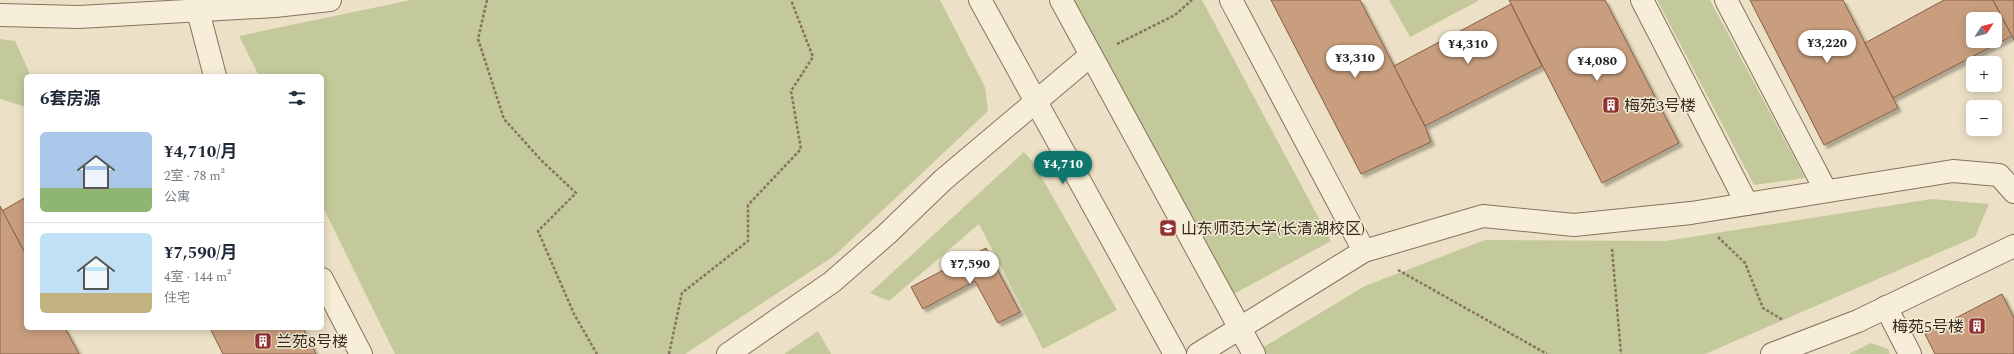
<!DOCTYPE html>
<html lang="zh">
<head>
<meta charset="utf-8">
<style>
	:root { --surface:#fff; --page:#f2f2f3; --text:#1f2937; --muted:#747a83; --line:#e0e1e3; --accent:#0f766e }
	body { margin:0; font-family:Spectral,"Noto Sans SC",serif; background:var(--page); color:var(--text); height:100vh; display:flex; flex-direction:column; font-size:15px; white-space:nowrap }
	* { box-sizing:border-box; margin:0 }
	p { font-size:13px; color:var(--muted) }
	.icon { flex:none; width:22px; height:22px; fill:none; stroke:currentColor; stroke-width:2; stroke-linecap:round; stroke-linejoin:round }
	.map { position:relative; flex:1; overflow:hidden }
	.details { position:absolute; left:24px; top:74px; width:300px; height:256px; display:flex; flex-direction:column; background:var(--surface); border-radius:6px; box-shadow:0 2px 10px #0003 }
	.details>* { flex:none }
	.needle { width:26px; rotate:54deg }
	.tools { position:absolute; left:1966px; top:12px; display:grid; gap:8px }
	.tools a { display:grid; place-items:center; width:36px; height:36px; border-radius:6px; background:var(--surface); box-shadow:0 2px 10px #0003; font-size:20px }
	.price { position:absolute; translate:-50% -34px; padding:0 9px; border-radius:14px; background:#fff; color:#222; font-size:13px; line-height:26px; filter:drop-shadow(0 1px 2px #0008) }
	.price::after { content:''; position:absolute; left:50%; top:24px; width:12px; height:9px; margin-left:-6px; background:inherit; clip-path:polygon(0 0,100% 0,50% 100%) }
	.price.on { background:var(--accent); color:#fff }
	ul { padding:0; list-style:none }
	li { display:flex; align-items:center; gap:12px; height:100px; padding:0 16px }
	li+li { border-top:1px solid var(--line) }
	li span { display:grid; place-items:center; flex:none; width:112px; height:80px; border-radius:6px; color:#555 }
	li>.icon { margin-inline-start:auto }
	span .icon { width:48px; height:48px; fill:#fffc; stroke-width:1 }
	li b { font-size:17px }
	h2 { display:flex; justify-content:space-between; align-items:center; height:48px; padding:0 16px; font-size:17px }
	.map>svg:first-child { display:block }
	.green { fill:#c3c99a }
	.building { fill:#c89e7e; stroke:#845e44; fill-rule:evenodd; filter:url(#shadow) }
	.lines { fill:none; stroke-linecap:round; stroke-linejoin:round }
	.minor-casing { stroke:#86735d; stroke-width:24 }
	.path { stroke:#86735d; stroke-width:2.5; stroke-dasharray:3 2; stroke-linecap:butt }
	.minor { stroke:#f7eed9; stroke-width:22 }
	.labels { text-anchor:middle; stroke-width:3; stroke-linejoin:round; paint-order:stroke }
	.poi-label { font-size:16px; fill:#372b20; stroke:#f4ebd5; text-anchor:start }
</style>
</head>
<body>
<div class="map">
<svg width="2014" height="354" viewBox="0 0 2014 354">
	<defs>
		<filter id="shadow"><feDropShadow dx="3.5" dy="3.5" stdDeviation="1" flood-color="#0004"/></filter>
	</defs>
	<rect width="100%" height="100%" fill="#ece1c6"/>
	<g class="green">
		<path d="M411 0H940L985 87 988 111 834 256 685 354H395L322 205V76H259L239 36Z"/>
		<path d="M1063 0H1202L1331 241 1230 296Z"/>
		<path d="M1389 0H1477L1478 1 1410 37Z"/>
		<path d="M1657 0H1710L1805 178 1754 185Z"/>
		<path d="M0 39 15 41 31 76H26V107L0 99Z"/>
		<path d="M1024 152 1033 162 1117 310 1043 349 979 224 889 301 870 293Z"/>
		<path d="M1932 199 1989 204 1975 237 1705 354H1265L1262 348 1365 286 1485 240 1665 241Z"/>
		<path d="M818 331 831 354H784Z"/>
		<path d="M1871 343 1888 349 1890 354H1849Z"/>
	</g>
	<g class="building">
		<path d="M1271 0H1360L1425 126 1431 142 1361 174Z"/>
		<path d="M1509 0H1605L1679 143 1602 183Z"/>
		<path d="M1750 0H1843L1898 108 1824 145Z"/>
		<path d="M1944 0H1993L2012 36 1893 98 1865 43ZM1973 19H1995V41H1973Z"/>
		<path d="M1993 0H2014V40L2012 36Z"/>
		<path d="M1511 4 1542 66 1425 126 1394 66Z"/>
		<path d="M26 197V255L2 211Z"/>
		<path d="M0 206 26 255V328H65L79 354H0Z"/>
		<path d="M986 248 1020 312 998 323 975 281 923 309 911 287Z"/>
		<path d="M2002 294 2014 318V354H1935L1925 334Z"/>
		<path d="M210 328H303L316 354H223Z"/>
	</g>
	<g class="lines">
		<defs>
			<g id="minor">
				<path d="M198 0V11L215 76"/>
				<path d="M980 0 1175 354"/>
				<path d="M1061 0 1254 354"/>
				<path d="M1231 0 1364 251"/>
				<path d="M1642 0 1747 204"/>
				<path d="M1726 0 1826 191"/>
				<path d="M0 15 79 17 275 6 330 0"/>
				<path d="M322 279 361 354"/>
				<path d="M1886 307 1910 354"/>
				<path d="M728 354 832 282 887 234 943 180 1091 55"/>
				<path d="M1198 354 1364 251 1483 216 1574 225 1691 213 1953 171 1999 175 2014 192"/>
				<path d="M1772 354 1858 321 2014 246"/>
			</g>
		</defs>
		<use href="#minor" class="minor-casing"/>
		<g class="path">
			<path d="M487 0 478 39 504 119 541 160 576 193 538 231 574 314 597 354"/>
			<path d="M1117 44 1175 15 1192 0"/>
			<path d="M1718 237 1745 263 1763 308 1783 320"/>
			<path d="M1612 249 1621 354"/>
			<path d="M1398 270 1547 354"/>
			<path d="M669 354 682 293 748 241V205L801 149 791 91 813 57 791 0"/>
		</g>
		<use href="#minor" class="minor"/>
	</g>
	<defs>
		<symbol id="building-square" viewBox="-11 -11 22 22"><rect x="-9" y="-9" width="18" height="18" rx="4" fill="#923130" stroke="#f4ebd5"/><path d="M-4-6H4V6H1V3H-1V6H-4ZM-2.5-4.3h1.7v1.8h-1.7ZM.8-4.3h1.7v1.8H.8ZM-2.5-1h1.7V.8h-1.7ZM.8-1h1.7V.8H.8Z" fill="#fff"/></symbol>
		<symbol id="university-square" viewBox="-11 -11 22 22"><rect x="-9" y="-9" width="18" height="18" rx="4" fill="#923130" stroke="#f4ebd5"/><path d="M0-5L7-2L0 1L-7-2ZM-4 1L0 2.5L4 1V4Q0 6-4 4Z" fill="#fff"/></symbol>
	</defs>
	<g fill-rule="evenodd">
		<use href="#building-square" x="1601" y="95" width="20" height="20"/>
		<use href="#university-square" x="1158" y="218" width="20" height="20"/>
		<use href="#building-square" x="1967" y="316" width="20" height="20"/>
		<use href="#building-square" x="253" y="331" width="20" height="20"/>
	</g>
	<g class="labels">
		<g class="poi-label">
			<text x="1624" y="111">梅苑3号楼</text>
			<text x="1181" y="234">山东师范大学(长清湖校区)</text>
			<text x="1964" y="332" text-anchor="end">梅苑5号楼</text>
			<text x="276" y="347">兰苑8号楼</text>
		</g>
	</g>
</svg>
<div class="tools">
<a><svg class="needle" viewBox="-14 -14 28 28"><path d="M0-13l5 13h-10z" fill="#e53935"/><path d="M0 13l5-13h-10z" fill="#747a83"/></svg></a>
<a>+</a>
<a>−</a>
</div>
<b class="price" style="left:1827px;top:64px">¥3,220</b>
<b class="price" style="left:1468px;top:65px">¥4,310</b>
<b class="price" style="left:1355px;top:79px">¥3,310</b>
<b class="price" style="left:1597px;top:82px">¥4,080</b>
<b class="price on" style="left:1063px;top:185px">¥4,710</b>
<b class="price" style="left:970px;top:285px">¥7,590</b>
<section class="details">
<h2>6套房源<svg class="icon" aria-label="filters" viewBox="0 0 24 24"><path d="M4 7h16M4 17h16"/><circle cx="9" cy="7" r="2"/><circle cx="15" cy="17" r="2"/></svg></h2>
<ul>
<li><span style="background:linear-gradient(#a9c7e8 70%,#8fb573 0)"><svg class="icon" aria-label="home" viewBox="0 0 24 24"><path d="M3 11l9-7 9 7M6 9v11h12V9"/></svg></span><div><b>¥4,710/月</b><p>2室 · 78 m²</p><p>公寓</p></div></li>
<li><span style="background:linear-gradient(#bfe0f5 75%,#c2b280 0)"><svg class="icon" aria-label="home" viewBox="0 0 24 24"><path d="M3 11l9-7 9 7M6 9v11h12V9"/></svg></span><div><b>¥7,590/月</b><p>4室 · 144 m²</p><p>住宅</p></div></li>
</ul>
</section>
</div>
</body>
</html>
